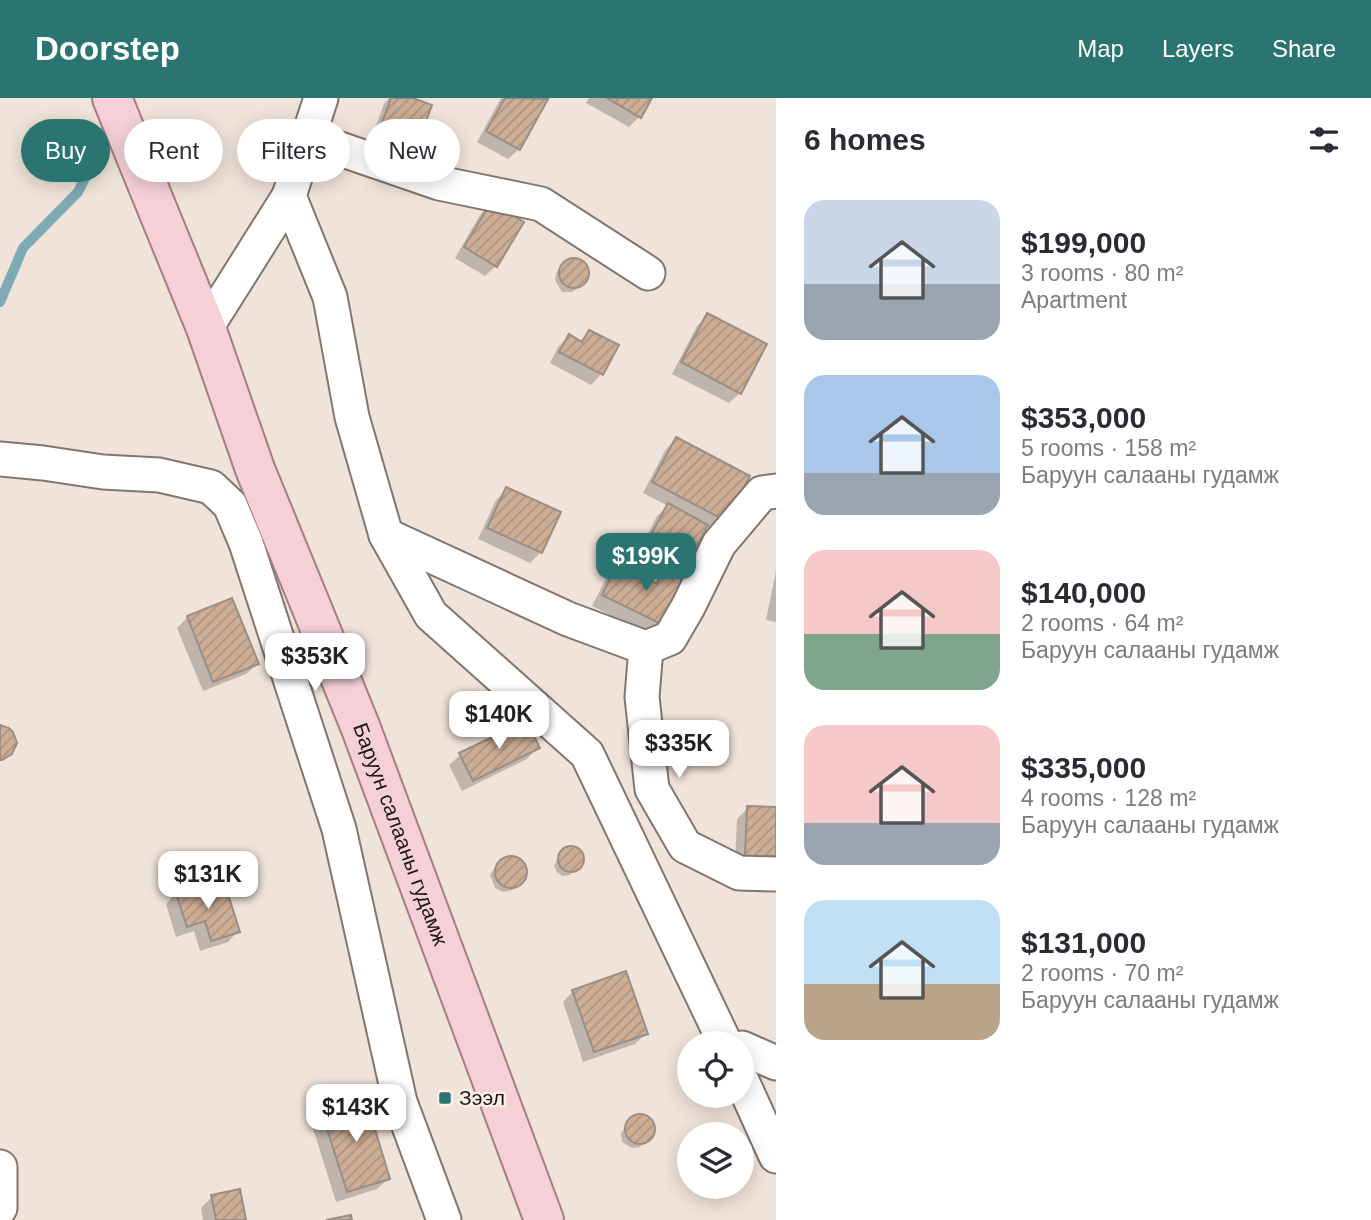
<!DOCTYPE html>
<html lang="en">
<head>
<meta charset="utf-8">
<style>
	:root { --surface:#fff; --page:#f2f2f3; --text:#2b2b33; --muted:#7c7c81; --accent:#2a7471 }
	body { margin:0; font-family:Arial,sans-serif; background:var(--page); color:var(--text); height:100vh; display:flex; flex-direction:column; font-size:26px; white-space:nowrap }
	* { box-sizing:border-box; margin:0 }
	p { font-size:23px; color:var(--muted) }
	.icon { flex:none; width:38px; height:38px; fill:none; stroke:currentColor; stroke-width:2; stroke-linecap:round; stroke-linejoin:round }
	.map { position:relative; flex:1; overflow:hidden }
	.side { display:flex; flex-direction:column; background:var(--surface); width:595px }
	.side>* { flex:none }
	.hud { position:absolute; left:21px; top:21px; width:649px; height:63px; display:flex; gap:14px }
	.controls { position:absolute; left:677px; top:933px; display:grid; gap:14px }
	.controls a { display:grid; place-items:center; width:77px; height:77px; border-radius:50%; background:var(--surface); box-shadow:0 4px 18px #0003; font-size:35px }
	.price { position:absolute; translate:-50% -60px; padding:0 16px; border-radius:14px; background:#fff; color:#222; font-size:23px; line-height:46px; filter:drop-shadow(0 2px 4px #0008) }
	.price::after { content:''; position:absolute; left:50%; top:42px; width:21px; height:16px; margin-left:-10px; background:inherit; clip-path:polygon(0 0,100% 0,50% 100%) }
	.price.current { background:var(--accent); color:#fff }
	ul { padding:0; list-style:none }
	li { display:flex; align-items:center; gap:21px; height:175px; padding:0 28px }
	li span { display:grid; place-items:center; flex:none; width:196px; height:140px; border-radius:21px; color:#555 }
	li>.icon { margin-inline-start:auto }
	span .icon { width:84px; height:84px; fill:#fffc; stroke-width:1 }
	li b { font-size:30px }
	h2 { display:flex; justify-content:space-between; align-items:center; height:84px; padding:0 28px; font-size:30px }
	.tag { padding:0 24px; border-radius:32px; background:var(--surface); box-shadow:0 4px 18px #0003; font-size:24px; line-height:63px }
	.tag.current { background:var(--accent); color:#fff }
	header { display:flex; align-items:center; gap:42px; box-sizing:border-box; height:98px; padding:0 35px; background:var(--accent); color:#fff }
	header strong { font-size:33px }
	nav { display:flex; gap:38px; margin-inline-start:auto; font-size:24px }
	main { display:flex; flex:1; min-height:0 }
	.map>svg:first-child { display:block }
	.shadow { fill:#0003 }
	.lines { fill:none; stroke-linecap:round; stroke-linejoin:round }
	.stream { stroke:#7eaab5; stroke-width:10 }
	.building { fill:url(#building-hatch); stroke:#9a8e85; stroke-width:2 }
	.minor-casing { stroke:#82766e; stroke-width:37 }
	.major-casing { stroke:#a67d82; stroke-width:42 }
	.minor { stroke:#fff; stroke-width:33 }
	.major { stroke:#f5d1d7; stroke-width:38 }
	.poi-dot { fill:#2a7471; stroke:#fef0e7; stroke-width:2.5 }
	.labels { text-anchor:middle; stroke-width:5; stroke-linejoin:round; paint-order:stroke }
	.street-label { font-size:21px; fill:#1d1915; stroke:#fef0e7 }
	.poi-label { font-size:21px; fill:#1d1915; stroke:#fef0e7; text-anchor:start }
</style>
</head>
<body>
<header>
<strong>Doorstep</strong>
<nav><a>Map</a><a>Layers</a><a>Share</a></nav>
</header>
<main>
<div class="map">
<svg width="776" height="1122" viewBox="0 0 776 1122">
	<defs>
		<pattern id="building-hatch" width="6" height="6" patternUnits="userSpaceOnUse" patternTransform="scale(1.75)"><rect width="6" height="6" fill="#ccad95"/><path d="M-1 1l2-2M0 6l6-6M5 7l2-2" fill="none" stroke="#af9480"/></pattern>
	</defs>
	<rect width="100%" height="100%" fill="#f0e3d9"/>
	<g class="shadow">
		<path d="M389 0H408L430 8 365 58 384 6Z"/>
		<path d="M501 0 546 2 519 51 508 61 477 44Z"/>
		<path d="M589 0H650L639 19 629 29 586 5Z"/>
		<path d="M491 106 496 168 485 178 455 160 480 117Z"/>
		<path d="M570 162 583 164 588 176 579 189 572 194H562L555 182 557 173Z"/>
		<path d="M708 217 740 295 729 305 672 276 697 228Z"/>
		<path d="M589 234 601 276 591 287 550 265 558 249 569 238 579 244Z"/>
		<path d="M676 341 748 378 714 432 705 428 685 466 674 477 664 527 653 538 592 508 607 479 617 468 653 486 665 472 637 457 657 418 668 408 643 395 666 351Z"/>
		<path d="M507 391 541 454 530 465 478 441 496 402Z"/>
		<path d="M776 473V524L766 522Z"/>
		<path d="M188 519 257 566 246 576 203 593 177 530Z"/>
		<path d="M525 625 537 650 527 661 462 693 449 667 460 657Z"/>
		<path d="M748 710 776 711V769L735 768 737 721Z"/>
		<path d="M572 750 581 755 582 762 570 777 563 778 557 774 554 768 559 757 565 752Z"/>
		<path d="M505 760H514L522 765 524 778 513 792 503 794 495 790 490 777 495 769Z"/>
		<path d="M176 795 238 833 228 844 200 853 194 833 176 839 166 806Z"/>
		<path d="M573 893 646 935 635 946 583 964 563 904Z"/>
		<path d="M322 1014 388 1081 377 1091 336 1104 311 1024Z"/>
		<path d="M645 1019 651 1025 653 1033 640 1049 632 1050 622 1044 621 1035 632 1021Z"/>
		<path d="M212 1099 244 1122H203L201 1110Z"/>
	</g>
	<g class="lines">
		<path class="stream" d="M0 204 23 150 78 94 113 25"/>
	</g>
	<g class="building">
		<path d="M391 0H413L432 7 412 61 374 47Z"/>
		<path d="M505 0 548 1 520 52 486 33Z"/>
		<path d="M607 0H652L641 20Z"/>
		<path d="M491 104 524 124 497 169 464 149Z"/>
		<circle cx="574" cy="175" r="15"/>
		<path d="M707 215 767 246 741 296 681 264Z"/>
		<path d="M589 232 619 247 603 277 559 254 569 236 582 244Z"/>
		<path d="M676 339 750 378 726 423 652 384Z"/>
		<path d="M506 389 561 414 542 455 487 430Z"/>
		<path d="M668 405 708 427 686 467 646 446Z"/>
		<path d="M617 466 657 486 664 470 688 482 665 528 602 497Z"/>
		<path d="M232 500 259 566 213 584 187 518Z"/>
		<path d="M526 623 540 650 473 683 459 655Z"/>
		<path d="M0 627 9 630 13 634 17 645 12 656 2 662H0Z"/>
		<path d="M747 708 776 709V759L745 758Z"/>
		<circle cx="571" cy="761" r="13"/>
		<circle cx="511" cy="774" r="16"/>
		<path d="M200 786 209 798 227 793 240 834 211 843 205 823 187 829 175 793Z"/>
		<path d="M626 873 648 936 594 954 572 892Z"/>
		<path d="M365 998 390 1081 347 1094 321 1012Z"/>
		<circle cx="640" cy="1031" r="15"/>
		<path d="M240 1091 246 1122H216L211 1097Z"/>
		<path d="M351 1117 352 1122H326Z"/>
	</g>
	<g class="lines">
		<defs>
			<g id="minor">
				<path d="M308 40 439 85 541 106 648 175"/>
				<path d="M289 98 330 199 352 319 386 437 431 517 587 656 725 945"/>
				<path d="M206 230 289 98 321 0"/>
				<path d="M0 361 43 365 103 374 159 377 211 389 230 407 246 445 339 731 400 1004 444 1122"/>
				<path d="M386 437 568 521 646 550 670 540 688 509 719 446 762 395 776 393"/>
				<path d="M646 550 642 599 652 691 685 748 739 775 776 776"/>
				<path d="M742 950 776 965"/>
				<path d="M742 983 776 1058"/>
				<path d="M0 1069V1110"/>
			</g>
			<g id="major">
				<path id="s1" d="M112 0 206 230 255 371 360 628 544 1122"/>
			</g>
		</defs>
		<use href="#minor" class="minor-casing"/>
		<use href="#major" class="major-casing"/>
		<use href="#minor" class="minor"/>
		<use href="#major" class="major"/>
	</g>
	<rect class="poi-dot" x="438" y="993" width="14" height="14" rx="3.5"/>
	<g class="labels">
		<g class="street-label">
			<text dy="7" stroke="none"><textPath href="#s1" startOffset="791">Баруун салааны гудамж</textPath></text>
		</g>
		<g class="poi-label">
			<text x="459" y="1007">Зээл</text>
		</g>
	</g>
</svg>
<div class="controls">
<a><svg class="icon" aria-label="locate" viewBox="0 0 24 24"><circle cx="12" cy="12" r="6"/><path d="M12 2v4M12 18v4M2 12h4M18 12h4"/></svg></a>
<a><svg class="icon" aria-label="layers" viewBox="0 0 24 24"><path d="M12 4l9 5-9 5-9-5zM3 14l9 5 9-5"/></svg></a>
</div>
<b class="price current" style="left:646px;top:495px">$199K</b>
<b class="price" style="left:315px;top:595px">$353K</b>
<b class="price" style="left:499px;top:653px">$140K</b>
<b class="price" style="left:679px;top:682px">$335K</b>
<b class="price" style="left:208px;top:813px">$131K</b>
<b class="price" style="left:356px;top:1046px">$143K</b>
<div class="hud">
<a class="tag current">Buy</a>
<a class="tag">Rent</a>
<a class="tag">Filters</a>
<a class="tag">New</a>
</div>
</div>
<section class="side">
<h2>6 homes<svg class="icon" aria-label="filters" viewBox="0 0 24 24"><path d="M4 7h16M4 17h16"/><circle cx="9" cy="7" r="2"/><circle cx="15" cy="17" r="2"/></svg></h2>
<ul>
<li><span style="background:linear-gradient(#c9d6e8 60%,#9aa5b1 0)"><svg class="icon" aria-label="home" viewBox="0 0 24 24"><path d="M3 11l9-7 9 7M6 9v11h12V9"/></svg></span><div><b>$199,000</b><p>3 rooms · 80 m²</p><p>Apartment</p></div></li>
<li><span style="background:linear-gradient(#a9c7e8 70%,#9aa5b1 0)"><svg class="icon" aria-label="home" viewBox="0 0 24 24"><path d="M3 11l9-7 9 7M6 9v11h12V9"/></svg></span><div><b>$353,000</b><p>5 rooms · 158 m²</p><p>Баруун салааны гудамж</p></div></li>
<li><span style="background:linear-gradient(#f6c9c9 60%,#7fa58c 0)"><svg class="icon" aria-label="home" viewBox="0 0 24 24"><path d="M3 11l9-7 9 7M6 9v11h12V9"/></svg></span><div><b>$140,000</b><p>2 rooms · 64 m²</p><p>Баруун салааны гудамж</p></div></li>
<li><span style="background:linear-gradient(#f6c9c9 70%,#9aa5b1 0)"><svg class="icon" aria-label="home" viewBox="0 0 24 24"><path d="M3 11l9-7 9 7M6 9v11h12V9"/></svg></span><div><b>$335,000</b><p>4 rooms · 128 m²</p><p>Баруун салааны гудамж</p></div></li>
<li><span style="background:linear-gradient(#bfe0f5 60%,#b9a48a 0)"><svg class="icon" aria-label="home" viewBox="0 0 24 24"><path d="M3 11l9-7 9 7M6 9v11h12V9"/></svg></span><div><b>$131,000</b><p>2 rooms · 70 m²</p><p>Баруун салааны гудамж</p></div></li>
</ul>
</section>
</main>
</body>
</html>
